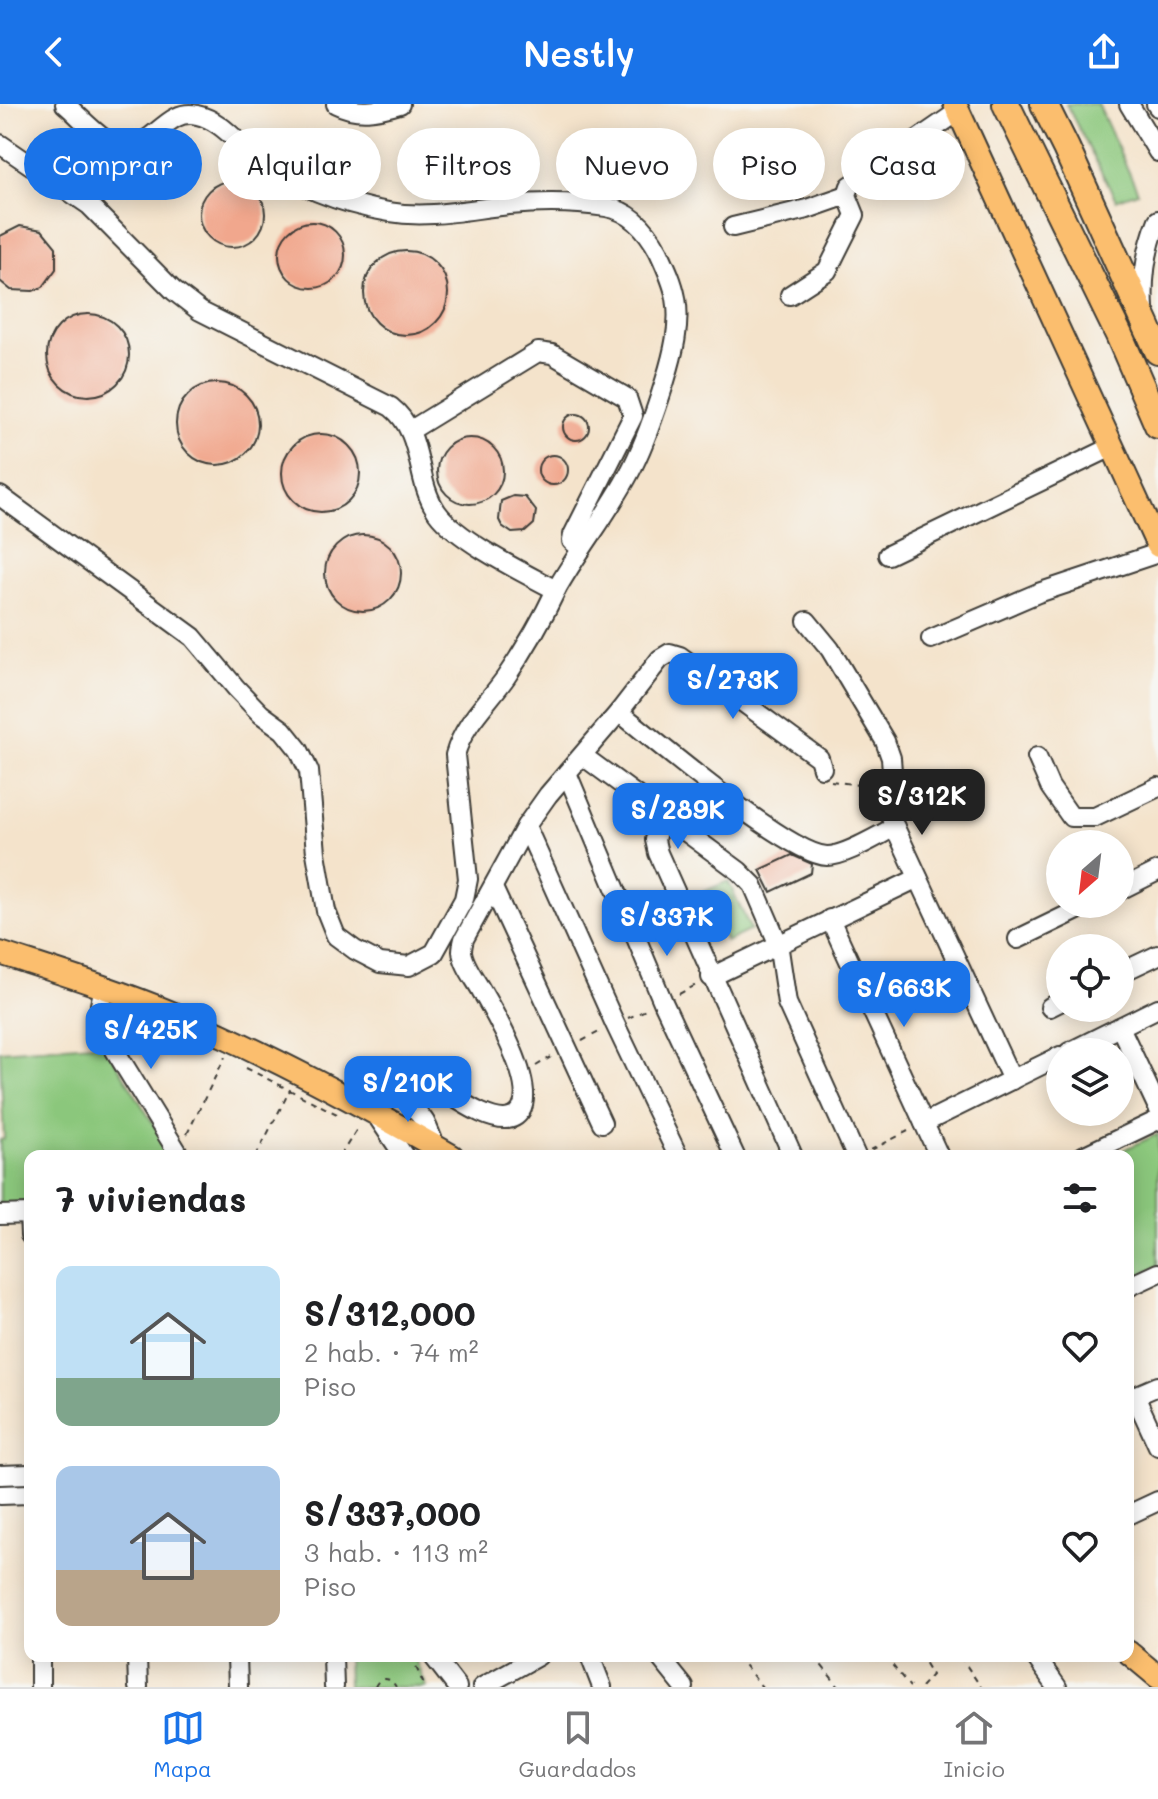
<!DOCTYPE html>
<html lang="es">
<head>
<meta charset="utf-8">
<style>
	:root { --surface:#fff; --page:#f2f2f2; --text:#202124; --muted:#757577; --line:#e0e0e0; --accent:#1a73e8 }
	body { margin:0; font-family:Mali,sans-serif; background:var(--page); color:var(--text); height:100vh; display:flex; flex-direction:column; font-size:30px; white-space:nowrap }
	* { box-sizing:border-box; margin:0 }
	p { font-size:26px; color:var(--muted) }
	.icon { flex:none; width:44px; height:44px; fill:none; stroke:currentColor; stroke-width:2; stroke-linecap:round; stroke-linejoin:round }
	.map { position:relative; flex:1; overflow:hidden }
	.sheet { position:absolute; left:24px; top:1046px; width:1110px; height:512px; display:flex; flex-direction:column; background:var(--surface); border-radius:16px; box-shadow:0 4px 20px #0003 }
	.sheet>* { flex:none }
	.banner { position:absolute; left:24px; top:24px; width:1110px; height:72px; display:flex; gap:16px }
	.needle { width:52px; rotate:208deg }
	.controls { position:absolute; left:1046px; top:726px; display:grid; gap:16px }
	.controls a { display:grid; place-items:center; width:88px; height:88px; border-radius:50%; background:var(--surface); box-shadow:0 4px 20px #0003; font-size:40px }
	.price { position:absolute; translate:-50% -68px; padding:0 18px; border-radius:16px; background:var(--accent); color:#fff; font-size:26px; line-height:52px; filter:drop-shadow(0 2px 4px #0008) }
	.price::after { content:''; position:absolute; left:50%; top:48px; width:24px; height:18px; margin-left:-12px; background:inherit; clip-path:polygon(0 0,100% 0,50% 100%) }
	.price.current { background:#222; color:#fff }
	ul { padding:0; list-style:none }
	li { display:flex; align-items:center; gap:24px; height:200px; padding:0 32px }
	li span { display:grid; place-items:center; flex:none; width:224px; height:160px; border-radius:16px; color:#555 }
	li>.icon { margin-inline-start:auto }
	span .icon { width:96px; height:96px; fill:#fffc; stroke-width:1 }
	li b { font-size:34px }
	h2 { display:flex; justify-content:space-between; align-items:center; height:96px; padding:0 32px; font-size:34px }
	.chip { padding:0 28px; border-radius:36px; background:var(--surface); box-shadow:0 4px 20px #0003; font-size:28px; line-height:72px }
	.chip.current { background:var(--accent); color:#fff }
	header { display:flex; justify-content:space-between; align-items:center; height:104px; padding:0 32px; background:var(--accent); color:#fff; font-size:36px; font-weight:600 }
	.menu { display:flex; justify-content:space-around; align-items:center; height:112px; border-top:2px solid var(--line); background:var(--surface); font-size:22px; color:var(--muted) }
	.menu a { display:grid; justify-items:center; gap:4px }
	.menu .current { color:var(--accent) }
	.map>svg:first-child { display:block }
	.green { fill:#8bc77c; stroke:#54724c; stroke-width:2 }
	.building { fill:#f1a78d }
	.lines { fill:none; stroke-linecap:round; stroke-linejoin:round }
	.minor-casing { stroke:#3c3a36; stroke-width:22 }
	.major-casing { stroke:#3c3a36; stroke-width:26 }
	.highway-casing { stroke:#3c3a36; stroke-width:30 }
	.path { stroke:#3c3a36; stroke-width:2; stroke-dasharray:6 6; stroke-linecap:butt }
	.minor { stroke:#fff; stroke-width:18 }
	.major { stroke:#fbbe6e; stroke-width:22 }
	.highway { stroke:#fbbe6e; stroke-width:26 }
</style>
</head>
<body>
<header><svg class="icon" aria-label="back" viewBox="0 0 24 24"><path d="M15 5l-7 7 7 7"/></svg>Nestly<svg class="icon" aria-label="share" viewBox="0 0 24 24"><path d="M12 15V3M7 8l5-5 5 5M5 13v7h14v-7"/></svg></header>
<div class="map">
<svg width="1158" height="1583" viewBox="0 0 1158 1583">
	<rect width="100%" height="100%" fill="#f6f6f2"/>
	<filter id="ink" filterUnits="userSpaceOnUse"><feTurbulence type="fractalNoise" baseFrequency=".0125" numOctaves="2"/><feDisplacementMap in="SourceGraphic" scale="16" xChannelSelector="R" yChannelSelector="G"/><feConvolveMatrix kernelMatrix="1 2 1 2 8 2 1 2 1" color-interpolation-filters="sRGB"/></filter>
	<filter id="wash" filterUnits="userSpaceOnUse"><feTurbulence type="fractalNoise" baseFrequency=".006" numOctaves="4" result="noise"/><feDisplacementMap in="SourceGraphic" scale="32" xChannelSelector="R" yChannelSelector="G"/><feGaussianBlur stdDeviation="1.8" result="paint"/><feColorMatrix in="noise" values="0 0 0 0 0 0 0 0 0 0 0 0 0 0 0 0 0 1.4 0 .05"/><feComposite in="paint" operator="in"/></filter>
	<g filter="url(#wash)">
		<rect width="100%" height="100%" fill="#f4e3cb"/>
		<g class="green">
			<path d="M1066 0H1098L1138 88 1116 96Z"/>
			<path d="M728 777 751 826 726 838 703 788Z"/>
			<path d="M104 939 173 1052H30V1106L0 1107V1036L4 1035 0 947Z"/>
			<path d="M1158 1030V1162L1128 1176V1052H1110Z"/>
			<path d="M347 1552H413L427 1583H348Z"/>
		</g>
		<g id="blocks">
			<g class="building">
				<circle cx="232" cy="110" r="33"/>
				<circle cx="312" cy="151" r="33"/>
				<path d="M20 122 42 126 56 143V165L43 183 33 187 11 186 0 177V132Z"/>
				<circle cx="406" cy="189" r="42"/>
				<circle cx="88" cy="251" r="41"/>
				<circle cx="217" cy="320" r="41"/>
				<circle cx="576" cy="323" r="13"/>
				<circle cx="321" cy="369" r="39"/>
				<circle cx="470" cy="367" r="33"/>
				<circle cx="553" cy="366" r="15"/>
				<path d="M513 392 525 393 536 407 534 420 525 428 512 429 502 422 499 416 501 397Z"/>
				<circle cx="363" cy="469" r="38"/>
				<path d="M792 751 812 760 811 769 771 788 760 766Z"/>
			</g>
		</g>
	</g>
	<g filter="url(#ink)">
		<use href="#blocks" fill-opacity="0" stroke="#3c3a36" stroke-width="2"/>
		<g class="lines">
			<defs>
				<g id="minor">
					<path d="M336 0C358 11 377 7 400 0"/>
					<path d="M1129 0 1158 48"/>
					<path d="M1156 0 1158 3"/>
					<path d="M0 40 89 101 174 187 200 207 391 303C425 330 414 375 437 408 458 437 524 469 556 486 580 443 612 405 633 362 647 334 656 306 665 277 673 251 681 221 676 194 673 178 666 163 659 148 648 127 631 107 606 103 574 98 541 98 509 101 469 105 430 115 389 108 341 100 295 82 256 53 237 39 221 16 197 11 161 2 149 62 106 36 91 26 78 11 65 0"/>
					<path d="M733 123 807 105 847 91"/>
					<path d="M790 191 827 167 855 111 847 91 850 82 959 7"/>
					<path d="M1144 204C1142 172 1146 145 1158 116"/>
					<path d="M411 326 538 248 552 250 627 294 633 312 573 431 572 437 581 445"/>
					<path d="M0 392 193 533 236 584 261 610 283 626 299 646 309 667 316 749 326 807 336 832 355 846 380 859 409 862 434 849 464 795 468 775 455 651C464 619 487 600 506 573 525 545 542 516 556 486"/>
					<path d="M888 451 1112 343"/>
					<path d="M807 517 830 545 885 637 891 654 892 667 887 686 892 717 1012 976"/>
					<path d="M931 535 1038 489 1158 449"/>
					<path d="M619 608C656 637 789 751 827 752 845 752 877 732 895 723"/>
					<path d="M583 652 739 767 753 781 778 839 787 899 856 1052"/>
					<path d="M1037 653 1050 683 1071 713H1095L1158 683"/>
					<path d="M567 669 663 898 735 1052"/>
					<path d="M661 709 655 736 658 749 793 1052"/>
					<path d="M526 722 615 920 678 1052"/>
					<path d="M493 784 602 1019"/>
					<path d="M1120 786 1158 767"/>
					<path d="M830 815 939 1052"/>
					<path d="M1018 835 1090 800"/>
					<path d="M1120 869 1158 851"/>
					<path d="M711 873 918 774"/>
					<path d="M104 883 100 901V922L180 1052"/>
					<path d="M1050 903 1060 898"/>
					<path d="M1120 923 1158 1004"/>
					<path d="M1069 948 1158 904"/>
					<path d="M377 1012 404 1052"/>
					<path d="M924 1019 1060 952"/>
					<path d="M435 1042C432 1034 429 1026 425 1018 418 1006 393 988 402 973 407 967 413 968 420 970 439 982 503 1036 521 1006 536 980 495 910 481 886 475 875 463 860 462 847 462 843 463 839 464 835L526 722 548 691 619 608 660 555 670 549 680 552 819 654 822 664"/>
					<path d="M1083 1052 1158 1016"/>
					<path d="M29 1110 30 1131"/>
					<path d="M0 1111 30 1110"/>
					<path d="M1128 1183 1158 1169"/>
					<path d="M1135 1292 1158 1342"/>
					<path d="M1128 1295 1158 1282"/>
					<path d="M0 1371 30 1370"/>
					<path d="M0 1391 30 1390"/>
					<path d="M1128 1411 1158 1397"/>
					<path d="M40 1552V1583"/>
					<path d="M137 1552 138 1583"/>
					<path d="M237 1552 238 1583"/>
					<path d="M333 1552 334 1583"/>
					<path d="M433 1552 457 1583"/>
					<path d="M590 1552 602 1583"/>
					<path d="M659 1552 684 1583"/>
					<path d="M1035 1552 1057 1583"/>
					<path d="M482 1583 538 1552"/>
				</g>
				<g id="major">
					<path d="M955 0 1158 442"/>
					<path d="M0 849C58 868 117 886 174 910 269 950 362 1001 452 1052"/>
					<path d="M1128 1548 1158 1573"/>
				</g>
				<g id="highway">
					<path d="M1006 0 1119 231 1158 321"/>
					<path d="M1044 0 1066 44 1158 247"/>
				</g>
			</defs>
			<use href="#minor" class="minor-casing"/>
			<use href="#major" class="major-casing"/>
			<use href="#highway" class="highway-casing"/>
			<g class="path">
				<path d="M831 677 859 681 871 686"/>
				<path d="M679 890 698 880"/>
				<path d="M628 914 648 905"/>
				<path d="M582 937 601 927"/>
				<path d="M536 962 551 953"/>
				<path d="M246 964 337 1010"/>
				<path d="M187 1030 225 953"/>
				<path d="M871 1046 908 1027"/>
				<path d="M256 1052 290 986"/>
				<path d="M340 1052 359 1022"/>
				<path d="M411 1552 425 1583"/>
				<path d="M737 1552 762 1583"/>
				<path d="M814 1552 839 1583"/>
				<path d="M885 1552 910 1583"/>
				<path d="M960 1552 981 1583"/>
				<path d="M375 1583C378 1575 384 1573 392 1577L396 1583"/>
				<path d="M921 1583 932 1571 924 1558 931 1552"/>
			</g>
			<use href="#minor" class="minor"/>
			<use href="#major" class="major"/>
			<use href="#highway" class="highway"/>
		</g>
	</g>
</svg>
<div class="controls">
<a><svg class="needle" viewBox="-14 -14 28 28"><path d="M0-13l5 13h-10z" fill="#e53935"/><path d="M0 13l5-13h-10z" fill="#757577"/></svg></a>
<a><svg class="icon" aria-label="locate" viewBox="0 0 24 24"><circle cx="12" cy="12" r="6"/><path d="M12 2v4M12 18v4M2 12h4M18 12h4"/></svg></a>
<a><svg class="icon" aria-label="layers" viewBox="0 0 24 24"><path d="M12 4l9 5-9 5-9-5zM3 14l9 5 9-5"/></svg></a>
</div>
<b class="price" style="left:733px;top:617px">S/273K</b>
<b class="price current" style="left:922px;top:733px">S/312K</b>
<b class="price" style="left:678px;top:747px">S/289K</b>
<b class="price" style="left:667px;top:854px">S/337K</b>
<b class="price" style="left:904px;top:925px">S/663K</b>
<b class="price" style="left:151px;top:967px">S/425K</b>
<b class="price" style="left:408px;top:1020px">S/210K</b>
<div class="banner">
<a class="chip current">Comprar</a>
<a class="chip">Alquilar</a>
<a class="chip">Filtros</a>
<a class="chip">Nuevo</a>
<a class="chip">Piso</a>
<a class="chip">Casa</a>
</div>
<section class="sheet">
<h2>7 viviendas<svg class="icon" aria-label="filters" viewBox="0 0 24 24"><path d="M4 7h16M4 17h16"/><circle cx="9" cy="7" r="2"/><circle cx="15" cy="17" r="2"/></svg></h2>
<ul>
<li><span style="background:linear-gradient(#bfe0f5 70%,#7fa58c 0)"><svg class="icon" aria-label="home" viewBox="0 0 24 24"><path d="M3 11l9-7 9 7M6 9v11h12V9"/></svg></span><div><b>S/312,000</b><p>2 hab. · 74 m²</p><p>Piso</p></div><svg class="icon" aria-label="heart" viewBox="0 0 24 24"><path d="M12 20l-8-8c-3-5 5-10 8-4 3-6 11-1 8 4z"/></svg></li>
<li><span style="background:linear-gradient(#a9c7e8 65%,#b9a48a 0)"><svg class="icon" aria-label="home" viewBox="0 0 24 24"><path d="M3 11l9-7 9 7M6 9v11h12V9"/></svg></span><div><b>S/337,000</b><p>3 hab. · 113 m²</p><p>Piso</p></div><svg class="icon" aria-label="heart" viewBox="0 0 24 24"><path d="M12 20l-8-8c-3-5 5-10 8-4 3-6 11-1 8 4z"/></svg></li>
</ul>
</section>
</div>
<nav class="menu">
<a class="current"><svg class="icon" aria-label="map" viewBox="0 0 24 24"><path d="M3 6l6-2 6 2 6-2v14l-6 2-6-2-6 2zM9 4v14M15 6v14"/></svg>Mapa</a>
<a><svg class="icon" aria-label="saved" viewBox="0 0 24 24"><path d="M7 4h10v16l-5-4-5 4z"/></svg>Guardados</a>
<a><svg class="icon" aria-label="home" viewBox="0 0 24 24"><path d="M3 11l9-7 9 7M6 9v11h12V9"/></svg>Inicio</a>
</nav>
</body>
</html>
